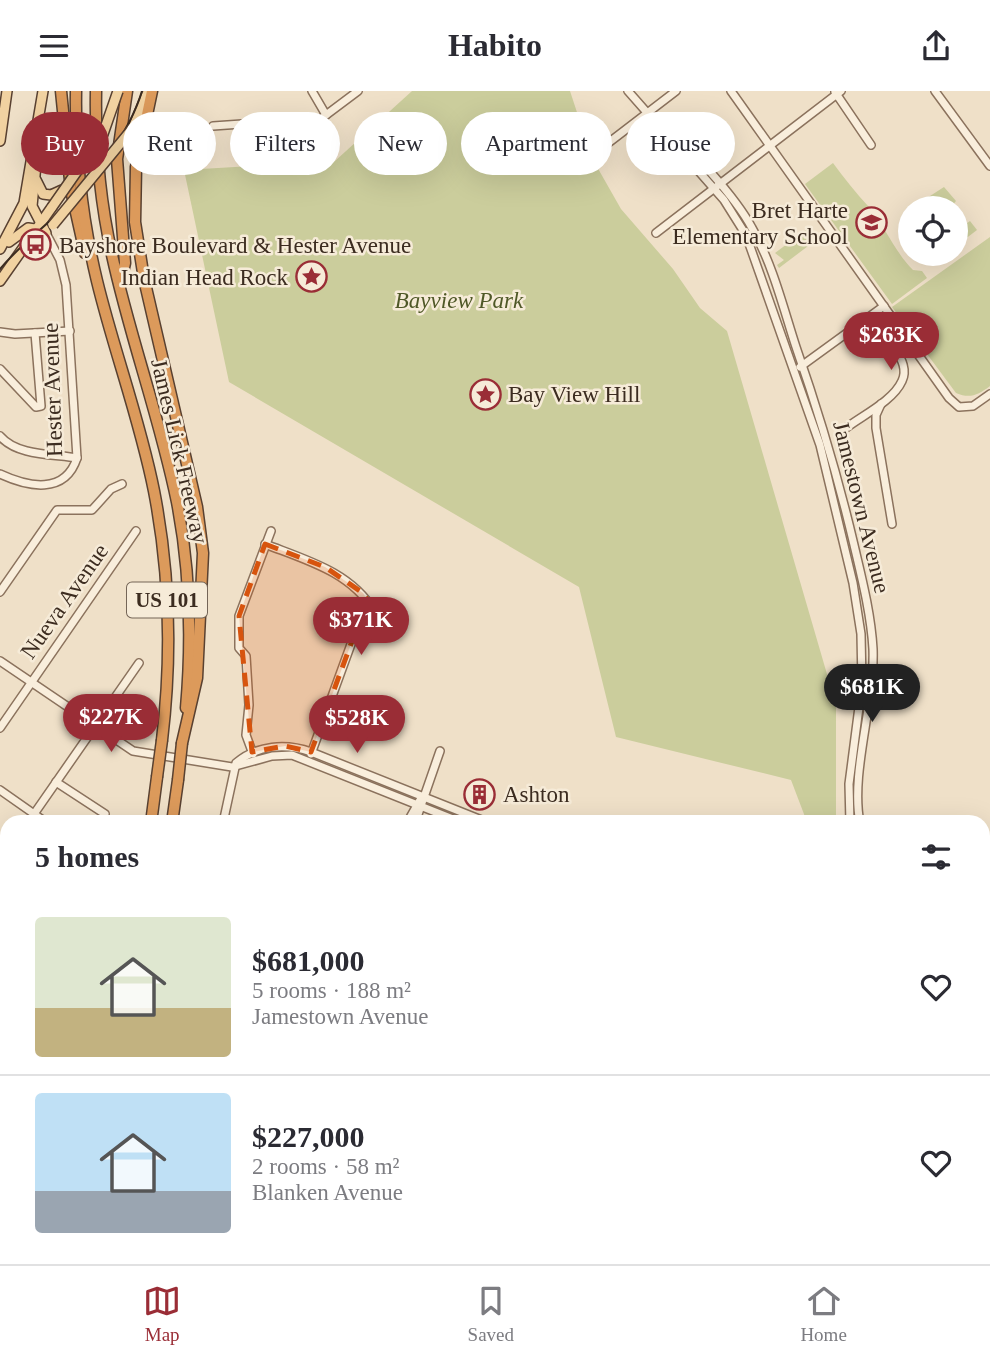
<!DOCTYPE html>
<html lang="en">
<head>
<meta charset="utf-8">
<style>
	:root { --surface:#fff; --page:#f7f7f7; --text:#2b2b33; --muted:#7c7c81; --line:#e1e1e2; --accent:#9a2d36 }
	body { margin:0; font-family:Georgia,serif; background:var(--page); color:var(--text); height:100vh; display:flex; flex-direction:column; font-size:26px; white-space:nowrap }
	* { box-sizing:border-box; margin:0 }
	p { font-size:23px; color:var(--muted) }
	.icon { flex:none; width:38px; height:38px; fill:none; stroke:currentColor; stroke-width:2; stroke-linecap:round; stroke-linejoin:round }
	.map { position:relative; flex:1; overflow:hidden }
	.panel { position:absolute; left:0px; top:724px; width:990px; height:450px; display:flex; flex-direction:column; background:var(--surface); border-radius:21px 21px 0 0; box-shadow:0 7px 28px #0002 }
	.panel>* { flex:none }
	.top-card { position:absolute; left:21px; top:21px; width:948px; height:63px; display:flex; gap:14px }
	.fabs { position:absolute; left:898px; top:105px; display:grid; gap:14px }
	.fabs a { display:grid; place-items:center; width:70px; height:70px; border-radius:50%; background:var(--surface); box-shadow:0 7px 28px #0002; font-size:35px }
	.price { position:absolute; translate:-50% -60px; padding:0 16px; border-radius:24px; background:var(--accent); color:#fff; font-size:23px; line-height:46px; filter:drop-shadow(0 2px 4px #0008) }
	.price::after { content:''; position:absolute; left:50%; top:42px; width:21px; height:16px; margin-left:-10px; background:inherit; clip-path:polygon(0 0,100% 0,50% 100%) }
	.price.on { background:#222; color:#fff }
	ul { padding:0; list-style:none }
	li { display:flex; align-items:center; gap:21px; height:175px; padding:0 35px }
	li+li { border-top:2px solid var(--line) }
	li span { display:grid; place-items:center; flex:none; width:196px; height:140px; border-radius:7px; color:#555 }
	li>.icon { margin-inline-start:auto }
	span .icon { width:84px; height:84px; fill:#fffc; stroke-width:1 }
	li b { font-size:30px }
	h2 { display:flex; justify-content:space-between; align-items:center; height:84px; padding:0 35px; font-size:30px }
	.tag { padding:0 24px; border-radius:32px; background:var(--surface); box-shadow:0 7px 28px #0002; font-size:24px; line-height:63px }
	.tag.on { background:var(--accent); color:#fff }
	header { display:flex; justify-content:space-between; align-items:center; height:91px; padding:0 35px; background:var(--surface); font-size:32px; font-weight:700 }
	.tab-bar { display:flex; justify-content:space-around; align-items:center; height:98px; border-top:2px solid var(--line); background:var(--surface); font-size:19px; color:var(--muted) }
	.tab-bar a { display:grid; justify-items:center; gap:4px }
	.tab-bar .on { color:var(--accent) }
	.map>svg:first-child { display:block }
	.green { fill:#cbcd9c }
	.water { fill:#a9c3b9; stroke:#6f9287; stroke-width:2 }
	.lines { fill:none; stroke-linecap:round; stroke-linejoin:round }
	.minor-casing { stroke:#8b725d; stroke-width:10 }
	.major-casing { stroke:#594131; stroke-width:12 }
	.highway-casing { stroke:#594131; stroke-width:13 }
	.minor { stroke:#f9eedc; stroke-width:7 }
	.major { stroke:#f1d2a1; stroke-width:9 }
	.highway { stroke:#dc9a5b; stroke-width:10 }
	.tram { stroke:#3c2c20; stroke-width:2 }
	.major-bridge-casing { stroke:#594131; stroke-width:12; stroke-linecap:butt }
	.highway-bridge-casing { stroke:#594131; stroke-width:13; stroke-linecap:butt }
	.major-bridge { stroke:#f1d2a1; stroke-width:9 }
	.highway-bridge { stroke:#dc9a5b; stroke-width:10 }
	.marked { fill:#d7540e; fill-opacity:0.2; stroke:#d7540e; stroke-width:5; stroke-dasharray:14 9; stroke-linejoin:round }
	.labels { text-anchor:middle; stroke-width:5; stroke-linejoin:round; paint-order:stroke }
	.shield { fill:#f6ebd8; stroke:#746557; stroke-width:2 }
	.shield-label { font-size:21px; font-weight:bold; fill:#3c2c20 }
	.poi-label { font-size:23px; fill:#3c2c20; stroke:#f6ebd8; text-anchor:start }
	.park-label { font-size:23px; font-style:italic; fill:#4f5827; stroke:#f6ebd8 }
	.street-label { font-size:23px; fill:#3c2c20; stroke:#f6ebd8 }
</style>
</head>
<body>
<header><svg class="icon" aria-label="menu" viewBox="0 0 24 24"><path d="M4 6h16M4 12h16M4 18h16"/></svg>Habito<svg class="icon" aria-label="share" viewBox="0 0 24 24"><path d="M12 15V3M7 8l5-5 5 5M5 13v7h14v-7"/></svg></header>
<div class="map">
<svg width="990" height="1173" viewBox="0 0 990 1173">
	<rect width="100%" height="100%" fill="#efe0c8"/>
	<g class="green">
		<path d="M412 0H570L592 67 621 118 673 178 700 217 727 240 836 614V731H807L791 689 616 646 579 496 229 291 184 79 335 70Z"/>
		<path d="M833 72C844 87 856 102 868 115 885 135 894 160 913 179L922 180 927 187 892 213 805 93Z"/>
		<path d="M944 96 956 110 950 117H919L916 114Z"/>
		<path d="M970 130 977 139 956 155V140Z"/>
		<path d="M811 135 805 142 812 150 820 146 779 177 777 174 784 169 775 162Z"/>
		<path d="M990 146V295C978 304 970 308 956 302L892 216Z"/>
		<path d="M984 1046 990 1062V1099L984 1091Z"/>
	</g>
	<path class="water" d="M984 1091 990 1099V1173H198L194 1167H984Z"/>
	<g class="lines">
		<defs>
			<g id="minor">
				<path d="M312 0 326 24"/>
				<path d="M628 0 724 109 746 144 820 354 853 492 861 543 862 593 849 693 850 732"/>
				<path d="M731 0 949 307 959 316 973 315 990 303"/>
				<path d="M935 0 990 75"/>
				<path d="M835 1 871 54"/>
				<path d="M213 35 257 32 290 38 314 33 358 0"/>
				<path d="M660 36C688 51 737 109 752 137 773 174 783 216 796 256 819 322 838 386 854 454 862 488 871 523 873 558 875 613 850 682 860 732"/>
				<path d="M603 56 676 0"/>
				<path d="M656 142 841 0"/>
				<path d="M0 241 15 243 70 240"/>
				<path d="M800 276 884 215"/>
				<path d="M0 278 36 316 41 315 35 242"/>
				<path d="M881 313 876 324V337L892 433"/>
				<path d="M846 337C863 324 893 310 902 290 913 267 877 248 893 229"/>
				<path d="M0 345C17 365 53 363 77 367"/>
				<path d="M0 383C28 396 65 404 77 367L66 194 60 169 46 142"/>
				<path d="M265 453C306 469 351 481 374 520L358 534 311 663"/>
				<path d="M0 501 57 419H92L111 398 122 393"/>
				<path d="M0 570 133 660 232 676 272 665 292 664 463 732"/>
				<path d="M0 637 136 440"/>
				<path d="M253 663 246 644 249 614 246 565 239 557V525L271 440"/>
				<path d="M56 691 105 723"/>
				<path d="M0 699 47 732"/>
				<path d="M34 723 139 572"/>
				<path d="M223 732 236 672C257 654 286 652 311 661L489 732"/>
				<path d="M407 732 420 709"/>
				<path d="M415 732 440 660"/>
				<path d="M984 1031 990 1045"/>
				<path d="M1 1055 7 1042"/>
				<path d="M145 1167 146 1173"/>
			</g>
			<g id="major">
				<path d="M133 37 147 3"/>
				<path d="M39 43 32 115 46 142"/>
				<path d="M0 50 7 0"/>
				<path d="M36 89 43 103 51 104 62 99"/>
				<path d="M9 151 28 137 42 139"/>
				<path d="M0 158 24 112 43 0"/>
				<path d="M0 190 52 116"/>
			</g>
			<g id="highway">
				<path d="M61 0 71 99 85 162"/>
				<path d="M76 0C75 64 82 128 97 190 114 260 140 329 154 400 170 482 172 566 162 649"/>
				<path d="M96 0C95 55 100 110 112 164 130 247 160 327 177 411 190 478 192 548 186 617"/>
				<path d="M152 0 136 76 135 131 144 188 197 416 203 462 197 587 182 652"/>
				<path d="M120 194 125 172 117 68 127 0"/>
				<path d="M151 732 157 686"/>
				<path d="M172 732 178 689"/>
				<path d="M2 1055 7 1057"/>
				<path d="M61 1173 62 1167"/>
				<path d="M86 1173 87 1167"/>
				<path d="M111 1173 112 1167"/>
			</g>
		</defs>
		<use href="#minor" class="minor-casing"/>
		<use href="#major" class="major-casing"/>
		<use href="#highway" class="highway-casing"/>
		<use href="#minor" class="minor"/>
		<use href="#major" class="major"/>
		<use href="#highway" class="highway"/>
		<path class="tram" d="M0 178C19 155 43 138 63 117 94 85 129 44 142 0"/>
		<defs>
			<g id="major-bridge">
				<path d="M52 116 103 43 118 0"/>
				<path d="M53 134 133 37"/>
			</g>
			<g id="highway-bridge">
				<path d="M157 686 162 649"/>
				<path d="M178 689 182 652"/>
			</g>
		</defs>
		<use href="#major-bridge" class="major-bridge-casing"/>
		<use href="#highway-bridge" class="highway-bridge-casing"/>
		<use href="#major-bridge" class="major-bridge"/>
		<use href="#highway-bridge" class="highway-bridge"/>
	</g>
	<path class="marked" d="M265 453 325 476 363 502 374 520 358 534 311 661 285 655 252 661 239 525Z"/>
	<defs>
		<symbol id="school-ring" viewBox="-11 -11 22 22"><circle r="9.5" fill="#f6ebd8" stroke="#9a2d36" stroke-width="1.5"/><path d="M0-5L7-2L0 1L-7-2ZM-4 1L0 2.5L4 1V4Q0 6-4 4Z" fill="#9a2d36"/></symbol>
		<symbol id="bus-ring" viewBox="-11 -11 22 22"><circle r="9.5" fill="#f6ebd8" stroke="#9a2d36" stroke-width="1.5"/><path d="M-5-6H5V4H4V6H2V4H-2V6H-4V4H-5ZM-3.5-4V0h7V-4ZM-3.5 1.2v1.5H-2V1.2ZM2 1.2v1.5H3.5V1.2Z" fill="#9a2d36"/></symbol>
		<symbol id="sight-ring" viewBox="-11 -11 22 22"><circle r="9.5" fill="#f6ebd8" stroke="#9a2d36" stroke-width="1.5"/><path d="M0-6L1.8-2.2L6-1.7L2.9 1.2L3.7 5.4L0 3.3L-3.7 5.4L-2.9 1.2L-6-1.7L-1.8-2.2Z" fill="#9a2d36"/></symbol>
		<symbol id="building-ring" viewBox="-11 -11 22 22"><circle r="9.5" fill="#f6ebd8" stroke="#9a2d36" stroke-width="1.5"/><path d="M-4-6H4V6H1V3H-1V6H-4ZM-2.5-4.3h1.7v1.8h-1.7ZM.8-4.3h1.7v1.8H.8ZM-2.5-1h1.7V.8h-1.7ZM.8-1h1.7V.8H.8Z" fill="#9a2d36"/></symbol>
	</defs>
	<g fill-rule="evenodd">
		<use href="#school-ring" x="854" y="114" width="35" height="35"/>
		<use href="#bus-ring" x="18" y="136" width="35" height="35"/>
		<use href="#sight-ring" x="294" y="168" width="35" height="35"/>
		<use href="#sight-ring" x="468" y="286" width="35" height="35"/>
		<use href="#building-ring" x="462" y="686" width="35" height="35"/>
	</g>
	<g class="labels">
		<rect class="shield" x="127" y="491.5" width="80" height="35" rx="5"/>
		<g class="shield-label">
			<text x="167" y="516">US 101</text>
		</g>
		<g class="poi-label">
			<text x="848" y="127" text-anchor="end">Bret Harte<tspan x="848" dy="26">Elementary School</tspan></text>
			<text x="59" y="162">Bayshore Boulevard &amp; Hester Avenue</text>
			<text x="288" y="194" text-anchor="end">Indian Head Rock</text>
			<text x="508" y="311">Bay View Hill</text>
			<text x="503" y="711">Ashton</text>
		</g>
		<g class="park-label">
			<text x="459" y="217">Bayview Park</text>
		</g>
		<g class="street-label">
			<text transform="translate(52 299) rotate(-92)" y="8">Hester Avenue</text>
			<text transform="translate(180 360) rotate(77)" y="8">James Lick Freeway</text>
			<text transform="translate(862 416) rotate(76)" y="8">Jamestown Avenue</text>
			<text transform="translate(64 510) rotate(-55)" y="8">Nueva Avenue</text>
		</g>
	</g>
</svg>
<div class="fabs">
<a><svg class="icon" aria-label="locate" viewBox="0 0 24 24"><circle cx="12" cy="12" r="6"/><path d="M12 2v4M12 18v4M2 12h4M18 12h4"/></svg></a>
</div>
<b class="price" style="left:891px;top:281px">$263K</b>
<b class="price" style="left:361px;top:566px">$371K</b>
<b class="price on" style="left:872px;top:633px">$681K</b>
<b class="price" style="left:111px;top:663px">$227K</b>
<b class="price" style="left:357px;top:664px">$528K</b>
<div class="top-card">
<a class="tag on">Buy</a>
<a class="tag">Rent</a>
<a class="tag">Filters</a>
<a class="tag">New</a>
<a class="tag">Apartment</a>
<a class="tag">House</a>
</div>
<section class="panel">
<h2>5 homes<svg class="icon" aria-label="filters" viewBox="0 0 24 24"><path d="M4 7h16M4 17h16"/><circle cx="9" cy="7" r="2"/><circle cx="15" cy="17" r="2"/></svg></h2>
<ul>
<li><span style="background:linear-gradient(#dfe7d0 65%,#c2b280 0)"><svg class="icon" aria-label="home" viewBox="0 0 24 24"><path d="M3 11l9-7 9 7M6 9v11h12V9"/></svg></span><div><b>$681,000</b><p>5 rooms · 188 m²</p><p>Jamestown Avenue</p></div><svg class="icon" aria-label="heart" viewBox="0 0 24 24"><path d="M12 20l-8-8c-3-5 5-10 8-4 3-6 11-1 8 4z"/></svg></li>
<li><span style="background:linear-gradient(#bfe0f5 70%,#9aa5b1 0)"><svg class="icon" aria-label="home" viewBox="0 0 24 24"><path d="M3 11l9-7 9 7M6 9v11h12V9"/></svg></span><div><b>$227,000</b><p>2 rooms · 58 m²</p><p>Blanken Avenue</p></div><svg class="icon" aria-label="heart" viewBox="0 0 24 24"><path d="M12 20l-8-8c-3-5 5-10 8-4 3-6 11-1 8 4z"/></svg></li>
</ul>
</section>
</div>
<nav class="tab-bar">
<a class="on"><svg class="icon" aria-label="map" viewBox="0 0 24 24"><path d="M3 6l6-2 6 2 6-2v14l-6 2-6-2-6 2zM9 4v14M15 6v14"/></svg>Map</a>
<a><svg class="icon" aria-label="saved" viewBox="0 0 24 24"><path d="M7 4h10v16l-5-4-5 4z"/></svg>Saved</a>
<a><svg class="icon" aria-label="home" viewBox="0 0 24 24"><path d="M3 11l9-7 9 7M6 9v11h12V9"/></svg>Home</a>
</nav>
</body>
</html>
